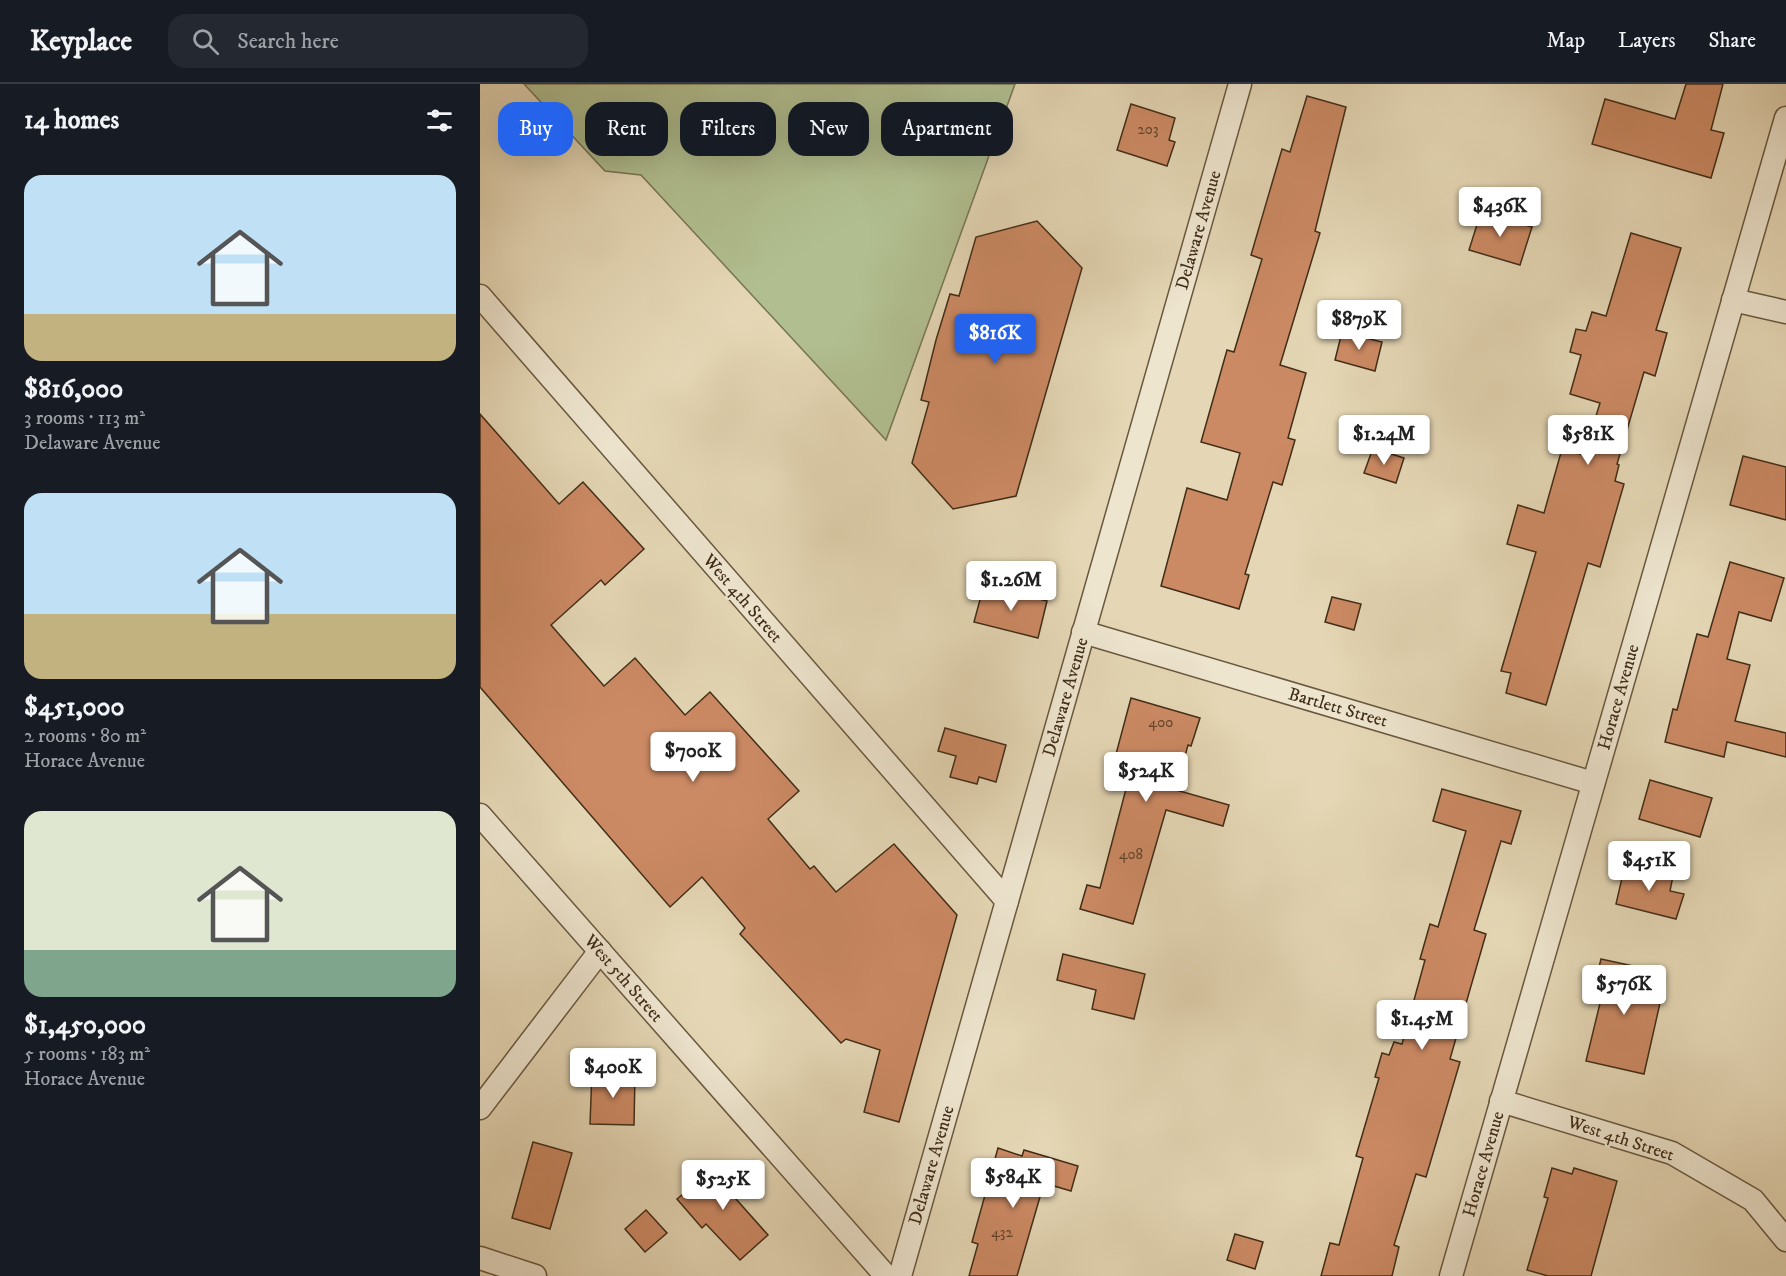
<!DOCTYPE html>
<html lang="en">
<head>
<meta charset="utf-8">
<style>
	:root { --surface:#171b24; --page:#242831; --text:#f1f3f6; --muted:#9ea1a6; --line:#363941; --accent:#2563eb }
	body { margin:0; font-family:"IM FELL DW Pica",serif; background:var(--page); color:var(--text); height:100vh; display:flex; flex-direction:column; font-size:22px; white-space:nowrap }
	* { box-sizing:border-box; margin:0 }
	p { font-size:20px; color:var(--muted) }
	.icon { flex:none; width:33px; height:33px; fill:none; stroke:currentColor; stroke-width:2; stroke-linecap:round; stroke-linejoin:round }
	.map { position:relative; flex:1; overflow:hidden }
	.details { display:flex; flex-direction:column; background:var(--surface); width:480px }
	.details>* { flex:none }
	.banner { position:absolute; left:18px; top:18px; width:570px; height:54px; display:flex; gap:12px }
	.price { position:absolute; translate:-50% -51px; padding:0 14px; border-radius:6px; background:#fff; color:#222; font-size:20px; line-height:39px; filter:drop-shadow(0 2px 3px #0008) }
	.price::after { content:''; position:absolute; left:50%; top:36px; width:18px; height:14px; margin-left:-9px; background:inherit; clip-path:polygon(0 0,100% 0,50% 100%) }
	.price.current { background:var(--accent); color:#fff }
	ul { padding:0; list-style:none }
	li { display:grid; align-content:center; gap:12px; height:318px; padding:0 24px }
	li span { display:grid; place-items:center; height:186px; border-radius:18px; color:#555 }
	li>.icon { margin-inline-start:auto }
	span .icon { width:108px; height:108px; fill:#fffc; stroke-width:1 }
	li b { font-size:26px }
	h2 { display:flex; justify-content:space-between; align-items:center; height:72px; padding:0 24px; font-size:26px }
	.pill { padding:0 21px; border-radius:18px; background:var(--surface); box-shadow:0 6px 24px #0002; font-size:21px; line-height:54px }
	.pill.current { background:var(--accent); color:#fff }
	header { display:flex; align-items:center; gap:36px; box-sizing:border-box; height:84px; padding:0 30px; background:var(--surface); border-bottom:2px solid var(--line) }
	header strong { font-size:28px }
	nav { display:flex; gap:33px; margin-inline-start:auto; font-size:21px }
	.search { width:420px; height:54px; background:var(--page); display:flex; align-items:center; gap:15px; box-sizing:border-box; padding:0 21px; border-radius:18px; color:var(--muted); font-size:22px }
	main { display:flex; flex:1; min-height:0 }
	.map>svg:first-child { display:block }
	.green { fill:#b1bf90; stroke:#787654; stroke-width:1.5 }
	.building { fill:#cc8a64; stroke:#402d18; stroke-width:1.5 }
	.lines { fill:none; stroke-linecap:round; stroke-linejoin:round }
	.minor-casing { stroke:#69583f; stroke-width:25 }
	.minor { stroke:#eee5cf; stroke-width:22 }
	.labels { text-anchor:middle; stroke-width:4.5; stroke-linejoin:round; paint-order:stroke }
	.number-label { font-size:15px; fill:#63442b }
	.street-label { font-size:18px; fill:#402d18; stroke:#eee5cf }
</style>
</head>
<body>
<header>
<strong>Keyplace</strong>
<div class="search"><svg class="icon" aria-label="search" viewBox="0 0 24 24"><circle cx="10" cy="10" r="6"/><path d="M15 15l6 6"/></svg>Search here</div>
<nav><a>Map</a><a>Layers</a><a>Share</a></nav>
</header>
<main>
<section class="details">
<h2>14 homes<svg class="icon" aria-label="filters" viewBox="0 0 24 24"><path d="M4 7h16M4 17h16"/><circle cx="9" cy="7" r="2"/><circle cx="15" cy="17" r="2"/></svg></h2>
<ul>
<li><span style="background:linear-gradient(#bfe0f5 75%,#c2b280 0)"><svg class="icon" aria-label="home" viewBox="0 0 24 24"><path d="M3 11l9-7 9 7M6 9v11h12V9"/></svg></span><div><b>$816,000</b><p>3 rooms · 113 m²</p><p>Delaware Avenue</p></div></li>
<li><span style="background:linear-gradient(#bfe0f5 65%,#c2b280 0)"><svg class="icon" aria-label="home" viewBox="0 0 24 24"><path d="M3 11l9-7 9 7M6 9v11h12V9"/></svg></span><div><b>$451,000</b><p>2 rooms · 80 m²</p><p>Horace Avenue</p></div></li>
<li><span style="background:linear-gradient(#dfe7d0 75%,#7fa58c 0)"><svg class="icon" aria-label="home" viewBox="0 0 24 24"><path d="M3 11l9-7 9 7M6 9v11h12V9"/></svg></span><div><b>$1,450,000</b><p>5 rooms · 183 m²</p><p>Horace Avenue</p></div></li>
</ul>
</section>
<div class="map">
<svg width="1306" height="1192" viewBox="0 0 1306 1192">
	<rect width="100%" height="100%" fill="#e5d7b5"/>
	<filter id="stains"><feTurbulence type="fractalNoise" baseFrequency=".00333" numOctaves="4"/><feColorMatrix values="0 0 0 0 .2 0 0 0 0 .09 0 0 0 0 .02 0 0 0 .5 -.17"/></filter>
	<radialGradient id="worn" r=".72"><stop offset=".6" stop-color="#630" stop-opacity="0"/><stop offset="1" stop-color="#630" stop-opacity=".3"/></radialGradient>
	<path class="green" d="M44 0H535L406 356 161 91 125 87Z"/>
	<g class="building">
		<path d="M1206 0H1243L1231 46 1244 49 1231 94 1112 60 1125 15 1195 35Z"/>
		<path d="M827 12 866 23 835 147 840 149 800 281 826 289 808 354 815 356 802 401 793 398 765 490 769 491 759 525 681 502 707 404 747 416 760 369 721 358 747 266 754 268 782 175 771 171 802 65 810 68Z"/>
		<path d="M651 20 695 34 689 56 695 58 687 82 637 66Z"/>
		<path d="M1001 128 1052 143 1040 181 989 166Z"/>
		<path d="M557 137 602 184 536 412 473 425 432 379 449 318 441 316 456 256 470 210 479 212 496 153Z"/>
		<path d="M1151 149 1201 164 1176 246 1187 249 1175 292 1164 288 1137 380 1139 381 1135 397 1144 400 1120 483 1108 479 1066 621 1026 609 1031 589 1021 587 1056 468 1027 460 1038 421 1064 429 1082 365 1104 371 1120 319 1090 310 1101 271 1090 268 1096 245 1106 247 1112 228 1126 232Z"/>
		<path d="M862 248 902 258 895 287 855 276Z"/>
		<path d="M0 330 79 420 103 398 164 465 125 501 121 496 71 541 124 602 155 574 205 631 230 608 319 707 288 735 330 785 334 782 356 808 414 760 477 831 419 1038 384 1028 400 966 366 955 361 959 260 850 265 844 222 793 190 823 0 603Z"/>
		<path d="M893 364 924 374 916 399 884 389Z"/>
		<path d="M1263 372 1306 383V436L1250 421Z"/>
		<path d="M1250 478 1304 494 1291 537 1259 528 1247 575 1270 581 1255 637 1306 649V673L1247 658 1244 673 1185 658 1193 625 1197 626 1217 550 1228 553Z"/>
		<path d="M504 501 567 517 558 554 494 538Z"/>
		<path d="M852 513 881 520 874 546 845 538Z"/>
		<path d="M651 614 720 634 711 662 708 661 696 706 749 721 743 742 686 726 653 840 600 825 607 801 620 804 646 705 628 700Z"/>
		<path d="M465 644 526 661 516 698 499 693 497 700 470 693 476 672 458 667Z"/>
		<path d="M1170 696 1232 714 1220 753 1159 735Z"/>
		<path d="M962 705 1041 727 1031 760 1021 757 994 846 1006 850 970 975 980 978 946 1093 936 1090 914 1161 919 1163 912 1192H841L850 1159 859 1161 883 1074 876 1072 899 994 895 993 902 969 909 971 914 958 922 960 945 876 940 875 950 840 958 843 986 747 953 737Z"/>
		<path d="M1145 781 1193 792 1190 807 1204 810 1196 835 1136 820Z"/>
		<path d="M583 870 665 890 654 935 612 925 616 906 577 896Z"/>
		<path d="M1121 875 1181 888 1173 917 1180 919 1164 990 1106 977 1122 911 1113 909Z"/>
		<path d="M112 988 155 989 154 1041 110 1040Z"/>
		<path d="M53 1058 92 1069 70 1145 32 1134Z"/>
		<path d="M518 1064 542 1072 544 1066 598 1082 591 1107 564 1099 537 1192H489L498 1160 492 1158Z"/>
		<path d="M240 1079 265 1108 256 1115 288 1151 260 1176 226 1140 222 1144 197 1115Z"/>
		<path d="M1072 1084 1092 1090 1094 1084 1137 1097 1111 1192H1068L1047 1186 1068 1114 1064 1113Z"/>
		<path d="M166 1126 187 1149 165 1168 145 1145Z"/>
		<path d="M755 1150 783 1158 775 1185 747 1176Z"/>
	</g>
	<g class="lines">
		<defs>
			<g id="minor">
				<path d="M0 212 527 817"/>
				<path d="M1253 216 1306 228"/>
				<path d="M603 548 1113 699"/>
				<path d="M0 731 406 1192"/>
				<path d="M1021 1017 1192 1069 1273 1116 1306 1156"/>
				<path d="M0 1024 120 867"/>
				<path d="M0 1174 55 1192"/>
				<path d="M420 1192 760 0"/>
				<path d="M971 1192 1306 34"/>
			</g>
		</defs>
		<use href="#minor" class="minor-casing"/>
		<use href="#minor" class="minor"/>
	</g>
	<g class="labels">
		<g class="number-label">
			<text x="668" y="50">203</text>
			<text x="681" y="643">400</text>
			<text x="651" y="775">408</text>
			<text x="522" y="1153">432</text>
		</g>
		<g class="street-label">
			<text transform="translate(718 146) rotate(-74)" y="6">Delaware Avenue</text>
			<text transform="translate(263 514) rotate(49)" y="6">West 4th Street</text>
			<text transform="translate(585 613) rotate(-74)" y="6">Delaware Avenue</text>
			<text transform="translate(1138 613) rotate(-74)" y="6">Horace Avenue</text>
			<text transform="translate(858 623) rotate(16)" y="6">Bartlett Street</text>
			<text transform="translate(144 894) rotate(49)" y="6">West 5th Street</text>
			<text transform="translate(1141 1054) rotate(18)" y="6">West 4th Street</text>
			<text transform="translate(1003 1080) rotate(-74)" y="6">Horace Avenue</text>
			<text transform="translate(451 1081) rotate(-74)" y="6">Delaware Avenue</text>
		</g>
	</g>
	<rect width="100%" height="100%" filter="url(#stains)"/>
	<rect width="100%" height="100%" fill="url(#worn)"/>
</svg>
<b class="price" style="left:1020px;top:154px">$436K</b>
<b class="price" style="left:879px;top:267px">$879K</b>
<b class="price current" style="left:515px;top:281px">$816K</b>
<b class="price" style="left:904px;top:382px">$1.24M</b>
<b class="price" style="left:1108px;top:382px">$581K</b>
<b class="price" style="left:531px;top:528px">$1.26M</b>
<b class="price" style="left:213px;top:699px">$700K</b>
<b class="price" style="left:666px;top:719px">$524K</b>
<b class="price" style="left:1169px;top:808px">$451K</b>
<b class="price" style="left:1144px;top:932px">$576K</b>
<b class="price" style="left:942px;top:967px">$1.45M</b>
<b class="price" style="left:133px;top:1015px">$400K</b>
<b class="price" style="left:533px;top:1125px">$584K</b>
<b class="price" style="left:243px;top:1127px">$525K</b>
<div class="banner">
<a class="pill current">Buy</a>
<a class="pill">Rent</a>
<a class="pill">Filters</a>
<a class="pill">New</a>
<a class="pill">Apartment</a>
</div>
</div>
</main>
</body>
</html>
